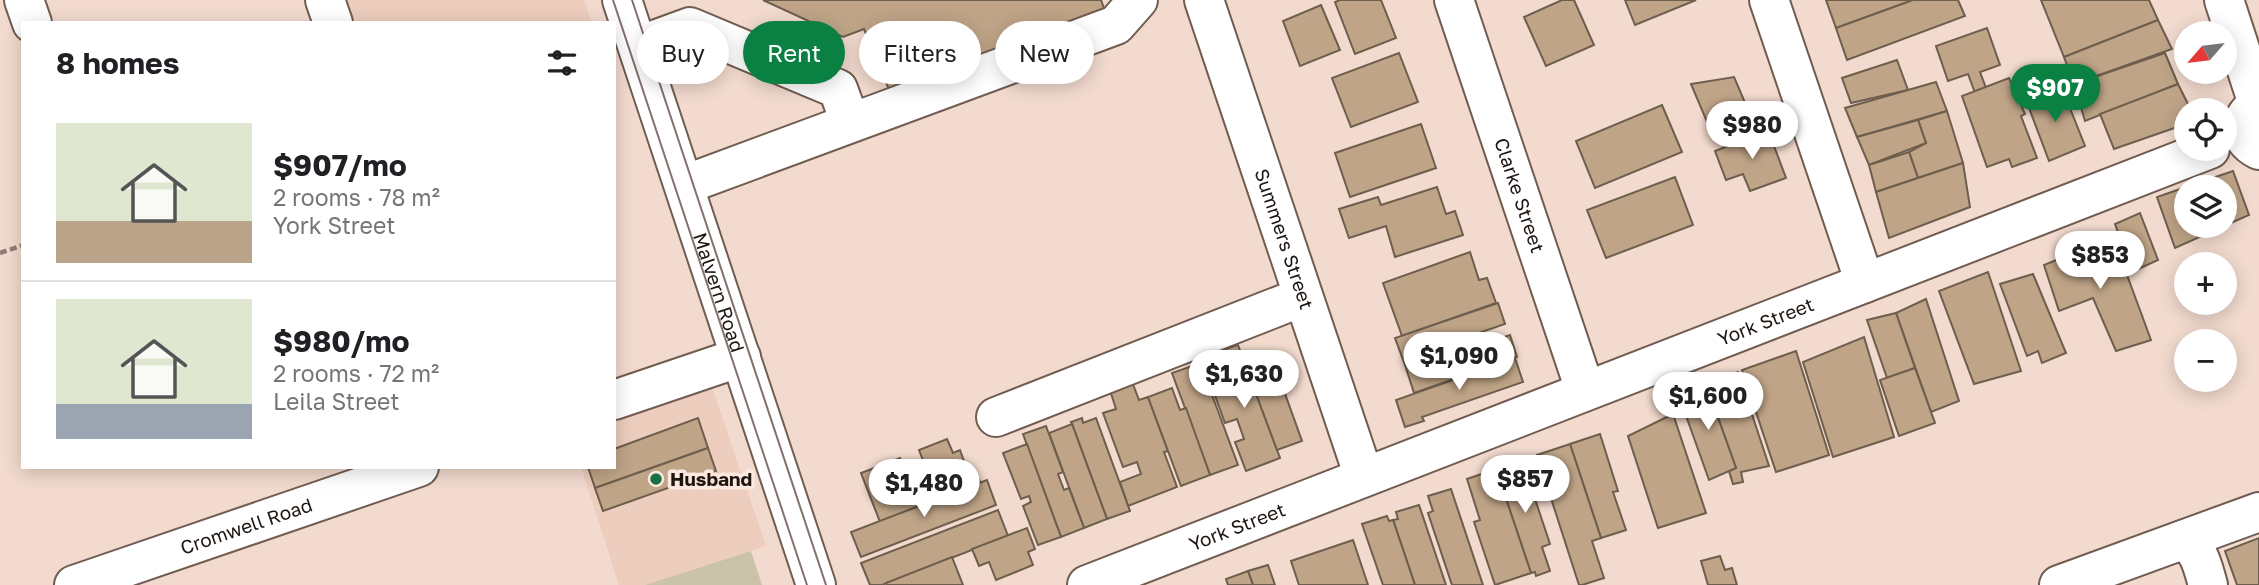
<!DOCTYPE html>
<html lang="en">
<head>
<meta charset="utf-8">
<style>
	:root { --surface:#fff; --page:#f2f2f2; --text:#202124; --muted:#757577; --line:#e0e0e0; --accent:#0b8043 }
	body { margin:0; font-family:"Golos Text",sans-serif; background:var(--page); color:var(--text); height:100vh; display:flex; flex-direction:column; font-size:26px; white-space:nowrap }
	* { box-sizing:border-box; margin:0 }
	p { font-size:23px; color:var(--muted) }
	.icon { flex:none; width:38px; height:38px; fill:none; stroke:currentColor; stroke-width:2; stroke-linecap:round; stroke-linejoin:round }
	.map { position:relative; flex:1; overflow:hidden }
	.details { position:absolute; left:21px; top:21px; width:595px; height:448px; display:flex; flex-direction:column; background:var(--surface); border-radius:0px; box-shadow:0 4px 18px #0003 }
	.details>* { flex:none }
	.banner { position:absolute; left:637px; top:21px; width:665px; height:63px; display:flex; gap:14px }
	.needle { width:46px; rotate:242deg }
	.tools { position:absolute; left:2174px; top:21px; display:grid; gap:14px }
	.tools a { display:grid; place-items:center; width:63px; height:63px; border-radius:50%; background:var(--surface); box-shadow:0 4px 18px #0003; font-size:35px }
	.price { position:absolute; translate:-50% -60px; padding:0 16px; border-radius:24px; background:#fff; color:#222; font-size:23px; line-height:46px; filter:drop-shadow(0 2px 4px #0008) }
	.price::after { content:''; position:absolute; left:50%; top:42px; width:21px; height:16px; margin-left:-10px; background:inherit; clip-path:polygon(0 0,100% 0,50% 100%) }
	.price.selected { background:var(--accent); color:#fff }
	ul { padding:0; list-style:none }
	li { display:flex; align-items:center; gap:21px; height:175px; padding:0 35px }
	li+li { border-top:2px solid var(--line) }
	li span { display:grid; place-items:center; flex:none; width:196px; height:140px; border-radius:0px; color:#555 }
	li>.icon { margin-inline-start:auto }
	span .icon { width:84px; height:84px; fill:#fffc; stroke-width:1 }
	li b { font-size:30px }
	h2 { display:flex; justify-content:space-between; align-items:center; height:84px; padding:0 35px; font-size:30px }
	.chip { padding:0 24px; border-radius:32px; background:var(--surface); box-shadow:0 4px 18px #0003; font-size:24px; line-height:63px }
	.chip.selected { background:var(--accent); color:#fff }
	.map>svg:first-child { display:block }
	.built { fill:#edcdbd }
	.green { fill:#cac2a9 }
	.building { fill:#bfa487; stroke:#6d5e4d; stroke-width:2 }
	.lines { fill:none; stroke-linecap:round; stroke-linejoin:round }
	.minor-casing { stroke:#715c51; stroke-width:42 }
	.major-casing { stroke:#715c51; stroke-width:42 }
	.path { stroke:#8f7e76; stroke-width:4.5; stroke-dasharray:7 3.5; stroke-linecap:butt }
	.minor { stroke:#fff; stroke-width:38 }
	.major { stroke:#fff; stroke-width:38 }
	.tram { stroke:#82726b; stroke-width:2 }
	.poi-dot { fill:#167145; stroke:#fce8de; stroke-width:2.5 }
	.labels { text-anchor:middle; stroke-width:7; stroke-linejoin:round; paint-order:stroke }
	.street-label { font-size:19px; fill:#1f1612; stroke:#fce8de }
	.poi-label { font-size:19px; font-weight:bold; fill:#1f1612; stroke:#fce8de; text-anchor:start }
</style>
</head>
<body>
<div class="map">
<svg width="2259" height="585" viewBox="0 0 2259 585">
	<rect width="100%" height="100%" fill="#f2dace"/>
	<g class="built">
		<path d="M336 0H584L592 23H343Z"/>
		<path d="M712 387 766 546 645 585H619L581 467H614V419Z"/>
	</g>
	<path class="green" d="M751 551 762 585H645Z"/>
	<g class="building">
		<path d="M763 0H1101L1108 19 894 102 864 29 843 37Z"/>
		<path d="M1340 0H1381L1396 38 1355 54 1335 2Z"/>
		<path d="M1562 0H1574L1594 45 1546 66 1524 17Z"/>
		<path d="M1625 0H1696L1635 25Z"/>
		<path d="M1826 0H1913L1836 28Z"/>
		<path d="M1913 0H1958L1965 16 1847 60 1836 28Z"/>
		<path d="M2041 0H2149L2158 20 2064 57Z"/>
		<path d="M1321 5 1340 50 1300 66 1283 21Z"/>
		<path d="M2158 20 2172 49 2074 84 2064 57Z"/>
		<path d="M1987 28 2000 65 1980 72 1986 88 1975 93 1968 74 1948 81 1936 46Z"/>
		<path d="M1399 53 1418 102 1351 127 1332 78Z"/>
		<path d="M2165 53 2178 84 2085 121 2074 84Z"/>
		<path d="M1897 60 1908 90 1851 103 1842 78Z"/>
		<path d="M1734 77 1752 119 1713 136 1691 84Z"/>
		<path d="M2009 78 2025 114 2021 116 2037 158 2012 167 2009 159 1987 167 1962 96Z"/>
		<path d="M1936 82 1947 111 1857 137 1845 108Z"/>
		<path d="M2178 84 2191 110H2186V124L2114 149 2100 114Z"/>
		<path d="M2062 88 2085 146 2049 161 2026 100Z"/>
		<path d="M1662 105 1682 152 1595 188 1576 141Z"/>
		<path d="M1947 111 1963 163 1918 178 1909 152 1926 143 1918 120Z"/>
		<path d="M1918 120 1926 143 1869 165 1857 137Z"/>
		<path d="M1421 124 1436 168 1350 197 1335 153Z"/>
		<path d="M1768 130 1786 178 1750 191 1743 174 1726 180 1715 151Z"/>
		<path d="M1909 152 1918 178 1876 192 1869 165Z"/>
		<path d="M1963 163 1970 207 1889 238 1876 192Z"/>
		<path d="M2233 171 2249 215 2175 248 2157 197 2186 187V226H2224V187H2186Z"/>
		<path d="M1675 177 1693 225 1606 258 1587 210Z"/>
		<path d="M1437 187 1446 214 1455 211 1463 235 1395 257 1386 226 1349 238 1339 209 1378 197 1381 205Z"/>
		<path d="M2140 213 2158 260 2132 272 2115 224Z"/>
		<path d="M2113 237 2151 340 2116 351 2093 298 2059 311 2044 265Z"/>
		<path d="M1470 252 1479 280 1487 278 1496 303 1402 336 1383 283Z"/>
		<path d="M1988 272 2021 371 1974 384 1939 291Z"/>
		<path d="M2033 274 2066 353 2042 363 2038 351 2027 356 2000 284Z"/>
		<path d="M1926 299 1959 401 1931 412 1896 313Z"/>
		<path d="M1498 303 1505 324 1476 334 1477 340 1439 353 1438 347 1421 353 1423 359 1405 365 1395 338Z"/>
		<path d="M1896 313 1915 368 1887 378 1867 320Z"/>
		<path d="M1510 335 1517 357 1414 393 1405 365 1423 359 1425 364 1442 359 1439 353 1477 340 1480 345Z"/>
		<path d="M1864 337 1894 437 1833 457 1803 362Z"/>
		<path d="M1238 345 1280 458 1246 471 1235 442 1244 439 1237 419 1225 423 1209 379 1224 373 1217 352Z"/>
		<path d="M1796 351 1829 455 1776 472 1742 370Z"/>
		<path d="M1270 352 1302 441 1277 450 1252 383 1257 382 1249 361Z"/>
		<path d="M1515 358 1523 382 1422 417 1424 421 1405 427 1396 400Z"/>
		<path d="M1195 365 1200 378 1205 376 1238 465 1210 475 1172 373Z"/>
		<path d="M1915 368 1935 423 1899 436 1880 380Z"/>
		<path d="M1738 372 1769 466 1741 472 1743 482 1733 484 1729 471 1736 468 1706 384Z"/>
		<path d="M1131 379 1139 400 1148 397 1168 451 1164 452 1177 487 1128 506 1120 482 1141 474 1137 462 1123 467 1103 413 1116 409 1109 387Z"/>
		<path d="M1706 384 1736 468 1709 480 1679 396Z"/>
		<path d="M1172 388 1180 410 1186 408 1210 475 1181 486 1148 397Z"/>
		<path d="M1673 414 1706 513 1658 528 1628 436Z"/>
		<path d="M698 418 708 448 595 488 588 467H614V449Z"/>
		<path d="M1082 418 1083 423 1096 418 1130 511 1107 519 1072 424 1071 422Z"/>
		<path d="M1072 424 1107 519 1084 528 1049 433Z"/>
		<path d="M1046 426 1063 472 1058 474 1064 490 1069 488 1084 528 1061 537 1023 434Z"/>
		<path d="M1600 434 1618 491 1613 492 1626 530 1601 538 1570 444Z"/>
		<path d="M947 439 953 453 960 450 968 472 974 470 980 482 939 498 931 479 919 484 927 503 880 522 861 473 900 458 906 476 926 468 919 450Z"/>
		<path d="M1027 444 1061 537 1038 545 1023 506 1031 502 1029 496 1021 499 1003 453Z"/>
		<path d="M1570 444 1601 538 1592 541 1604 578 1582 585H1579L1537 455Z"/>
		<path d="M708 448 716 471 603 511 595 488Z"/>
		<path d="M1522 460 1550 544 1542 547 1550 571 1536 576 1535 572 1531 573 1496 469Z"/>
		<path d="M1496 469 1531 573 1495 585 1474 522 1480 520 1467 479Z"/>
		<path d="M987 480 996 505 861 557 851 532Z"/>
		<path d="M1451 489 1483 585H1452L1428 513 1433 511 1428 496Z"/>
		<path d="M1419 505 1446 585H1415L1393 520 1398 519 1396 512Z"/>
		<path d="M998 510 1008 536 882 585H870L861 563Z"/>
		<path d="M1387 516 1389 521 1393 520 1415 585H1383L1362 524Z"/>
		<path d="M1027 528 1035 549 1028 552 1033 565 996 580 989 562 979 566 972 549Z"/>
		<path d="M2259 538V585H2237L2225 551Z"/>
		<path d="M1353 540 1368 585H1299L1291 561Z"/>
		<path d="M1720 556 1725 570 1732 568 1737 585H1708L1701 561Z"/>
		<path d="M952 557 963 585H887L886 583Z"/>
		<path d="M1268 565 1275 585H1253L1248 571Z"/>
		<path d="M1248 571 1253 585H1228L1226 579Z"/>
	</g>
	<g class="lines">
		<defs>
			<g id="minor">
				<path d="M24 0 32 23"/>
				<path d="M325 0 333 23"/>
				<path id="s1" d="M1204 0 1364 477"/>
				<path id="s2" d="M1454 0 1585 390"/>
				<path d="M1769 0 1865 283"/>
				<path d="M2224 0 2258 104"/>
				<path d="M638 46 690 27 838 89 850 122"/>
				<path d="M2259 104C2238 117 2235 138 2259 150"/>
				<path d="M684 185 1116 25 1138 0"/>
				<path d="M614 400 741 357"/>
				<path d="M996 417 1302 297"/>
				<path d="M2183 540C2200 549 2203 568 2208 585"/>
				<path id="s3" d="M74 585 419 467"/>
				<path id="s4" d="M1087 585 2210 149"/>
				<path d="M2059 585 2259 512"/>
			</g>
			<g id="major">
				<path id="s5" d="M622 0 816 585"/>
			</g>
		</defs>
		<use href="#minor" class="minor-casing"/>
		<use href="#major" class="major-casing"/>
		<path class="path" d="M0 253 23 245"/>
		<use href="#minor" class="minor"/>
		<use href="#major" class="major"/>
		<g class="tram">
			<path d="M613 0 807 585"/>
			<path d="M632 0 826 585"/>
		</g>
	</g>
	<circle class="poi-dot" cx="656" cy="479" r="7"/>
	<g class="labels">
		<g class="street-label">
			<text dy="7" stroke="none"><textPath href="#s2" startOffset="206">Clarke Street</textPath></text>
			<text dy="7" stroke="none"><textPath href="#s1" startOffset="252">Summers Street</textPath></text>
			<text dy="7" stroke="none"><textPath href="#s5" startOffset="308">Malvern Road</textPath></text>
			<text dy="7" stroke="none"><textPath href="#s4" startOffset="728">York Street</textPath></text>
			<text dy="7" stroke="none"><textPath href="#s3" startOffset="182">Cromwell Road</textPath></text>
			<text dy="7" stroke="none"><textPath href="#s4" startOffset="161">York Street</textPath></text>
		</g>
		<g class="poi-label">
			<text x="670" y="486">Husband</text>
		</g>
	</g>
</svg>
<div class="tools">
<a><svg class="needle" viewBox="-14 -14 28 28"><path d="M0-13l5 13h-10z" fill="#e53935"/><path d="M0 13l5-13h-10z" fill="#757577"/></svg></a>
<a><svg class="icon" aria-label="locate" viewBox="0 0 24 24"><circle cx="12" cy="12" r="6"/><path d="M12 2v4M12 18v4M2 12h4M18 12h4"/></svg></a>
<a><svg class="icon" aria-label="layers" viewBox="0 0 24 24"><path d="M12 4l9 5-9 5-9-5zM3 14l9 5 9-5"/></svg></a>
<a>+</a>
<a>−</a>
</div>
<b class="price selected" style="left:2055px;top:124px">$907</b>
<b class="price" style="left:1752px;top:161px">$980</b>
<b class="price" style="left:2100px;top:291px">$853</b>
<b class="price" style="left:1459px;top:392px">$1,090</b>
<b class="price" style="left:1244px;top:410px">$1,630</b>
<b class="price" style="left:1708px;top:432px">$1,600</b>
<b class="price" style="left:1525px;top:515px">$857</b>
<b class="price" style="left:924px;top:519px">$1,480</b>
<div class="banner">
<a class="chip">Buy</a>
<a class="chip selected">Rent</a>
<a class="chip">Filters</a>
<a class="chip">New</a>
</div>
<section class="details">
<h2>8 homes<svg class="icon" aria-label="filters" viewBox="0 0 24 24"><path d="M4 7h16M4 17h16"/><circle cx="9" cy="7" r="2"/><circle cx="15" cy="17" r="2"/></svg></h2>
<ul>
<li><span style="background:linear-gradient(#dfe7d0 70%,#b9a48a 0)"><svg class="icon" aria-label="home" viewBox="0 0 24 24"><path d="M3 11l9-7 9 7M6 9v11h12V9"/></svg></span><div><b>$907/mo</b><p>2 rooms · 78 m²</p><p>York Street</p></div></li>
<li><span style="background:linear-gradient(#dfe7d0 75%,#9aa5b1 0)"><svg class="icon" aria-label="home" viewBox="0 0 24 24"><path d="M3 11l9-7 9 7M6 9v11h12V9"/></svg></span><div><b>$980/mo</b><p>2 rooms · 72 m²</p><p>Leila Street</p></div></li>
</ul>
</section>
</div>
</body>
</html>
